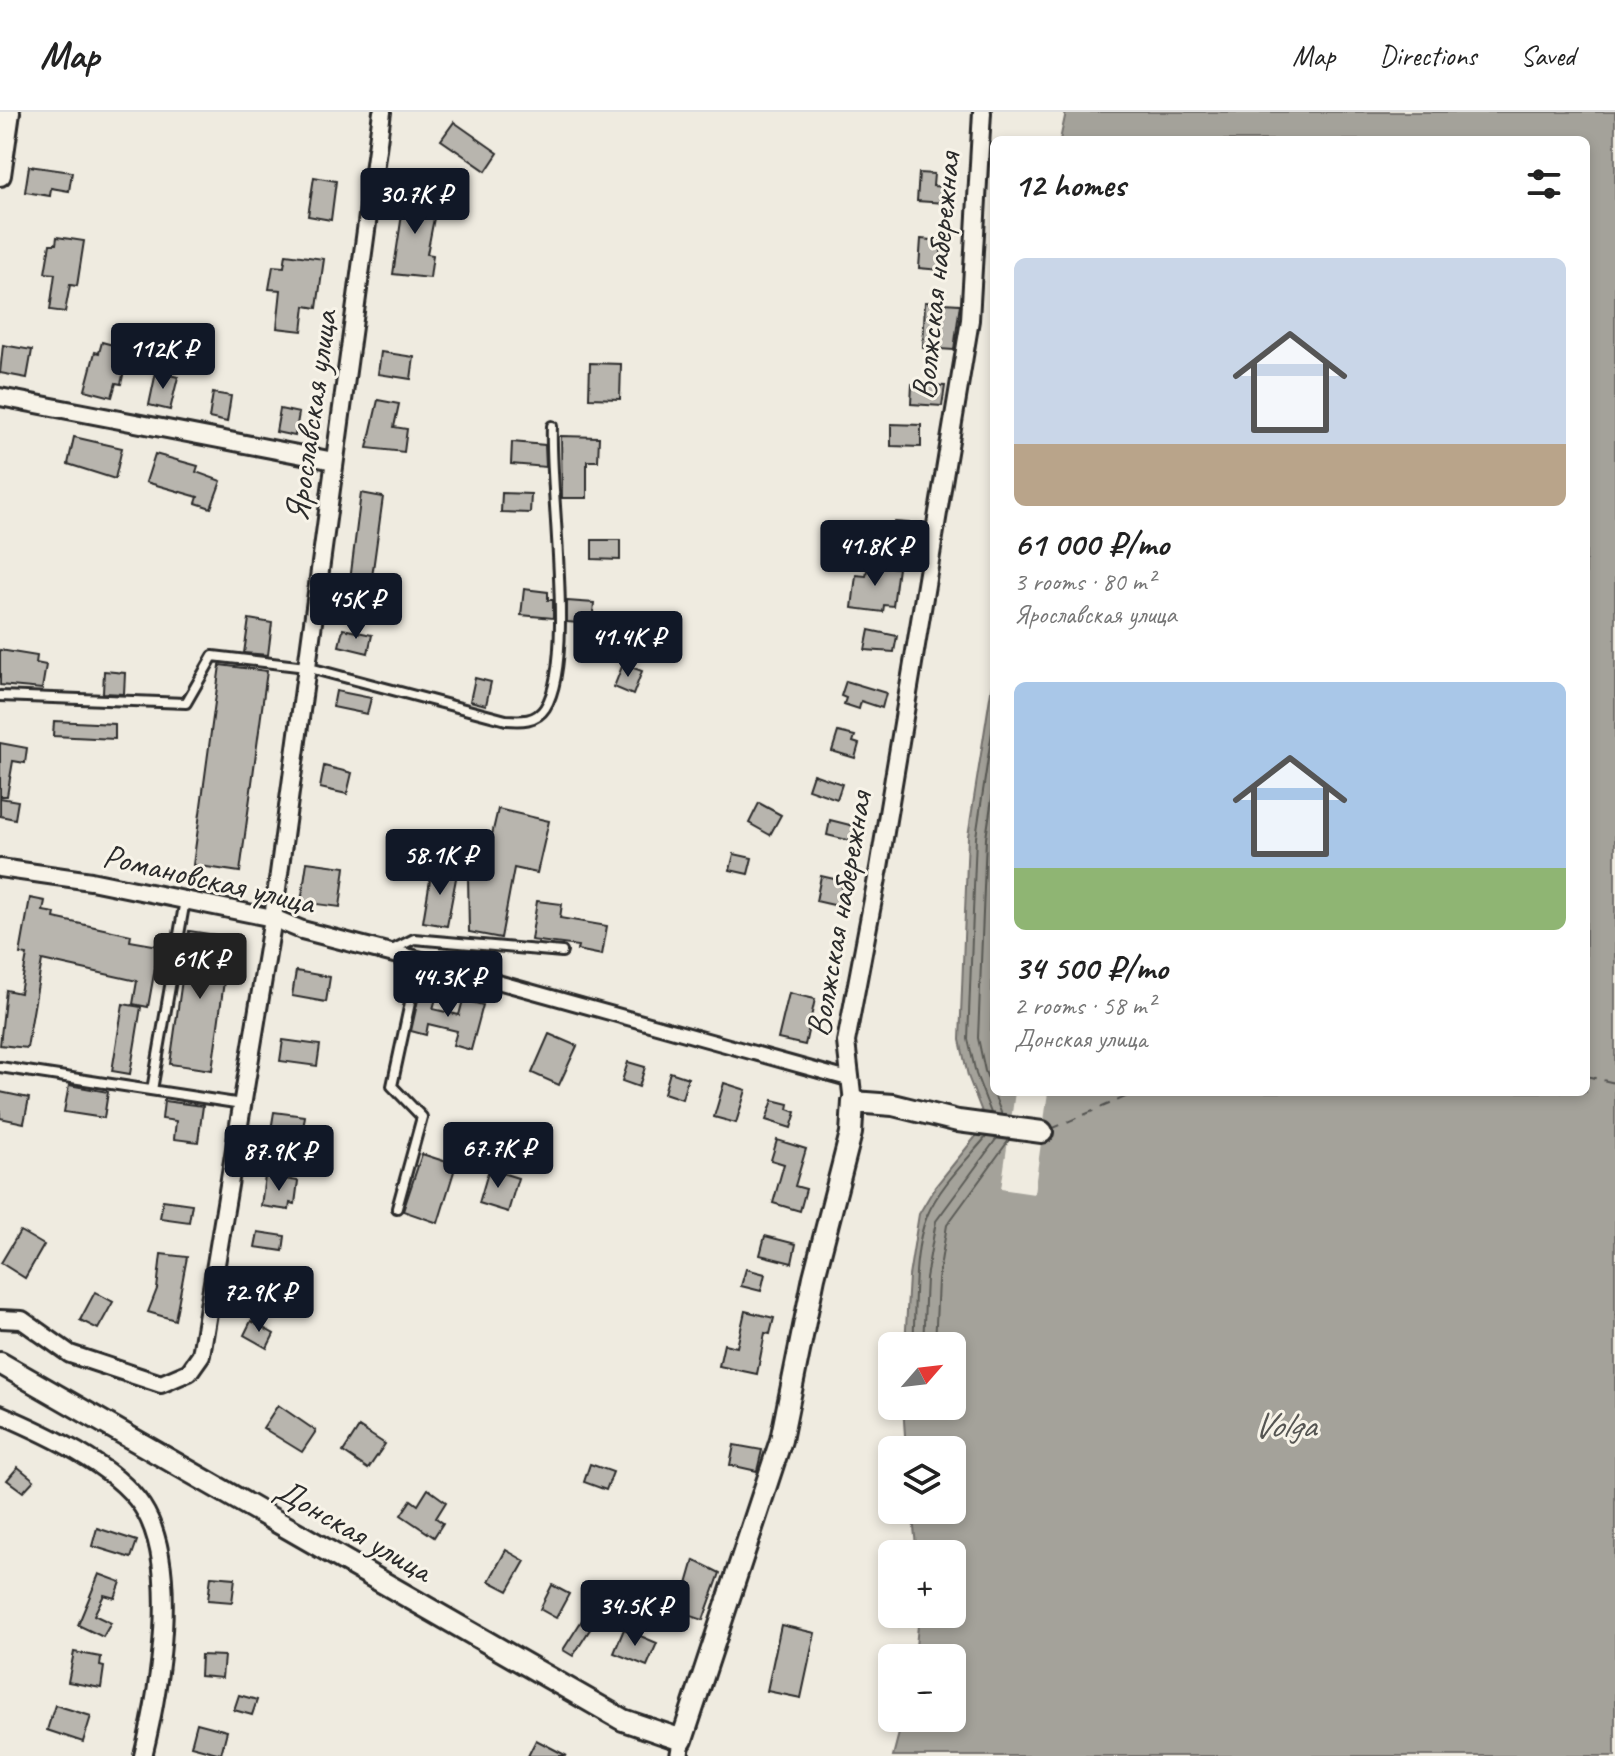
<!DOCTYPE html>
<html lang="en">
<head>
<meta charset="utf-8">
<style>
	:root { --surface:#fff; --page:#f2f2f2; --text:#222; --muted:#767676; --line:#e0e0e0; --accent:#111827 }
	body { margin:0; font-family:Caveat,sans-serif; background:var(--page); color:var(--text); height:100vh; display:flex; flex-direction:column; font-size:30px; white-space:nowrap }
	* { box-sizing:border-box; margin:0 }
	p { font-size:26px; color:var(--muted) }
	.icon { flex:none; width:44px; height:44px; fill:none; stroke:currentColor; stroke-width:2; stroke-linecap:round; stroke-linejoin:round }
	.map { position:relative; flex:1; overflow:hidden }
	.sheet { position:absolute; left:990px; top:24px; width:600px; height:960px; display:flex; flex-direction:column; background:var(--surface); border-radius:12px; box-shadow:0 4px 12px #0003 }
	.sheet>* { flex:none }
	.needle { width:52px; rotate:62deg }
	.buttons { position:absolute; left:878px; top:1220px; display:grid; gap:16px }
	.buttons a { display:grid; place-items:center; width:88px; height:88px; border-radius:12px; background:var(--surface); box-shadow:0 4px 12px #0003; font-size:40px }
	.price { position:absolute; translate:-50% -68px; padding:0 18px; border-radius:8px; background:var(--accent); color:#fff; font-size:26px; line-height:52px; filter:drop-shadow(0 2px 4px #0008) }
	.price::after { content:''; position:absolute; left:50%; top:48px; width:24px; height:18px; margin-left:-12px; background:inherit; clip-path:polygon(0 0,100% 0,50% 100%) }
	.price.current { background:#222; color:#fff }
	ul { padding:0; list-style:none }
	li { display:grid; align-content:center; gap:16px; height:424px; padding:0 24px }
	li span { display:grid; place-items:center; height:248px; border-radius:12px; color:#555 }
	li>.icon { margin-inline-start:auto }
	span .icon { width:144px; height:144px; fill:#fffc; stroke-width:1 }
	li b { font-size:34px }
	h2 { display:flex; justify-content:space-between; align-items:center; height:96px; padding:0 24px; font-size:34px }
	header { display:flex; align-items:center; gap:48px; box-sizing:border-box; height:112px; padding:0 40px; background:var(--surface); border-bottom:2px solid var(--line) }
	header strong { font-size:38px }
	nav { display:flex; gap:44px; margin-inline-start:auto; font-size:28px }
	.map>svg:first-child { display:block }
	.water { fill:#a4a29a; stroke:#74726e; stroke-width:2 }
	.pier { fill:#efebe0 }
	.lines { fill:none; stroke-linecap:round; stroke-linejoin:round }
	.shore { stroke:#5b5b57; stroke-width:2 }
	.ferry { stroke:#555552; stroke-width:2; stroke-dasharray:10 8; stroke-linecap:butt }
	.building { fill:#b8b5ae; stroke:#2b2b2b; stroke-width:2 }
	.service-casing { stroke:#2b2b2b; stroke-width:14 }
	.pedestrian-casing { stroke:#2b2b2b; stroke-width:18 }
	.minor-casing { stroke:#2b2b2b; stroke-width:22 }
	.tertiary-casing { stroke:#2b2b2b; stroke-width:26 }
	.service { stroke:#f7f3e8; stroke-width:8 }
	.pedestrian { stroke:#f7f3e8; stroke-width:12 }
	.minor { stroke:#f7f3e8; stroke-width:16 }
	.tertiary { stroke:#f7f3e8; stroke-width:20 }
	.labels { text-anchor:middle; stroke-width:6; stroke-linejoin:round; paint-order:stroke }
	.street-label { font-size:34px; fill:#2b2b2b; stroke:#f7f3e8 }
	.water-label { font-size:36px; font-style:italic; fill:#555552; stroke:#f7f3e8 }
</style>
</head>
<body>
<header>
<strong>Map</strong>
<nav><a>Map</a><a>Directions</a><a>Saved</a></nav>
</header>
<div class="map">
<svg width="1615" height="1644" viewBox="0 0 1615 1644">
	<rect width="100%" height="100%" fill="#efebe0"/>
	<filter id="ink" filterUnits="userSpaceOnUse"><feTurbulence type="fractalNoise" baseFrequency=".0125" numOctaves="2"/><feDisplacementMap in="SourceGraphic" scale="16" xChannelSelector="R" yChannelSelector="G"/><feConvolveMatrix kernelMatrix="1 2 1 2 8 2 1 2 1" color-interpolation-filters="sRGB"/></filter>
	<g filter="url(#ink)">
		<path class="water" d="M1066 0H1615V1644H893L903 1606H952V1546H915L919 1502H952V1442H917L912 1398H952V1338H906L903 1294H952V1234H905L909 1164 919 1102 935 1075 981 1018 984 1005 968 964 960 928 968 724 994 560V980H1586V28H1060Z"/>
		<path class="pier" d="M1015 980H1048L1034 1082 1001 1077Z"/>
		<g class="lines">
			<g class="shore">
				<path d="M994 673 986 726 978 926 985 959 1002 1003"/>
				<path d="M994 812 991 925 994 942"/>
				<path d="M991 1001 976 962 968 927 976 725 994 607"/>
				<path d="M913 1234C916 1195 912 1140 927 1104 939 1075 966 1049 986 1025"/>
				<path d="M923 1234 926 1166 936 1109 997 1026"/>
				<path d="M935 1234 938 1168 947 1113 1009 1028"/>
			</g>
			<g class="ferry">
				<path d="M1586 964 1615 971"/>
				<path d="M1051 1017 1137 980"/>
			</g>
		</g>
		<g class="building">
			<path d="M454 10 498 41 486 59 441 28Z"/>
			<path d="M29 54 72 60 69 79 51 76 50 84 25 80Z"/>
			<path d="M919 61 934 62 933 74 946 75 945 91 917 89Z"/>
			<path d="M314 65 336 69 331 108 308 104Z"/>
			<path d="M406 76 431 80 428 99 435 101 427 142 433 143 430 166 393 162Z"/>
			<path d="M57 125 84 129 77 174 70 173 65 200 50 198 55 162 45 161 50 132H56Z"/>
			<path d="M921 127 942 129 940 158 919 156Z"/>
			<path d="M286 142 324 147 317 196 305 194 302 219 277 216 281 178 269 177 273 154 284 155Z"/>
			<path d="M925 190 960 192 954 238 923 236Z"/>
			<path d="M102 230 124 236 122 245 127 246 121 272 116 271 112 285 85 278 95 240 99 241Z"/>
			<path d="M3 233 32 238 27 266 0 261Z"/>
			<path d="M381 240 414 245 411 267 378 262Z"/>
			<path d="M590 251 621 252 620 287 589 286Z"/>
			<path d="M156 260 178 265 170 298 149 293Z"/>
			<path d="M912 272 945 274 942 294 911 292Z"/>
			<path d="M213 281 231 284 227 310 209 306Z"/>
			<path d="M378 288 399 292 394 315 407 317 404 340 367 336Z"/>
			<path d="M280 297 299 301 295 324 276 320Z"/>
			<path d="M891 312 921 313V335L891 334Z"/>
			<path d="M561 324 599 325 598 349H587V386H562Z"/>
			<path d="M74 325 122 336 115 367 68 352Z"/>
			<path d="M512 330 545 333 546 355 511 352Z"/>
			<path d="M155 342 198 354 196 360 221 369 211 396 196 391 198 385 146 370Z"/>
			<path d="M361 381 383 385 372 465 384 467 381 482 349 477Z"/>
			<path d="M502 381 531 382 530 401 501 400Z"/>
			<path d="M895 410 920 412 918 434 894 433Z"/>
			<path d="M592 428H620V448L592 447Z"/>
			<path d="M868 452 898 456 893 494 884 493 883 500 852 496 856 463 866 464Z"/>
			<path d="M524 477 548 480V488H553V506L521 503Z"/>
			<path d="M567 489 594 491 592 512 567 510Z"/>
			<path d="M249 507 272 511 268 543 244 541Z"/>
			<path d="M343 517 372 523 368 541 339 534Z"/>
			<path d="M869 518 897 524 894 540 865 538Z"/>
			<path d="M0 538 37 544 36 551 46 553 42 577 0 573Z"/>
			<path d="M623 552 642 559 633 583 614 575Z"/>
			<path d="M220 553 267 559 240 760 193 753Z"/>
			<path d="M104 559 125 561 124 582 103 581Z"/>
			<path d="M475 566 491 570 486 593 470 589Z"/>
			<path d="M846 569 886 581 882 596 861 589 859 597 844 592 846 586 841 584Z"/>
			<path d="M336 579 371 586 367 602 333 595Z"/>
			<path d="M54 609 115 612V627L53 624Z"/>
			<path d="M838 620 855 624 853 630 859 632 855 646 832 639Z"/>
			<path d="M0 631 27 636 25 651 13 649 7 684H0Z"/>
			<path d="M324 654 352 661 347 682 320 676Z"/>
			<path d="M813 662 842 672 837 687 808 677Z"/>
			<path d="M0 686 18 689 15 707 0 704Z"/>
			<path d="M759 691 781 703 770 723 749 711Z"/>
			<path d="M498 697 549 709 537 761 514 756 501 826 469 820 468 763 479 765 481 752 485 753Z"/>
			<path d="M830 708 858 715 855 730 827 723Z"/>
			<path d="M734 742 752 746 748 762 730 758Z"/>
			<path d="M307 750 345 755 340 795 301 790Z"/>
			<path d="M432 756 457 761 447 814 423 810Z"/>
			<path d="M821 764 843 769 838 794 816 789Z"/>
			<path d="M30 786 45 789 43 799 55 801 54 806 131 823 130 829 159 834 148 895 133 892 137 869 42 848 27 936 0 933 6 878 20 881 27 843 20 842Z"/>
			<path d="M537 789 562 792 560 806 607 814 602 843 577 838 578 834 531 828Z"/>
			<path d="M189 819 230 825 212 958 170 952Z"/>
			<path d="M296 859 330 865 326 890 292 884Z"/>
			<path d="M420 879 437 883 433 897 459 903 463 888 483 893 471 938 453 933 457 919 428 912 426 923 411 919Z"/>
			<path d="M789 881 815 887 805 933 778 927Z"/>
			<path d="M123 892 141 895 130 962 112 959Z"/>
			<path d="M549 922 577 934 559 973 532 961Z"/>
			<path d="M283 928 320 933 317 954 280 949Z"/>
			<path d="M628 950 645 955 639 975 622 969Z"/>
			<path d="M670 960 688 966 682 987 664 981Z"/>
			<path d="M724 971 746 978 736 1011 714 1005Z"/>
			<path d="M69 973 108 980 104 1006 64 1000Z"/>
			<path d="M0 980 29 986 24 1011 0 1006Z"/>
			<path d="M773 988 789 992 788 997 796 1000 791 1016 766 1008Z"/>
			<path d="M164 989 203 994 198 1030 174 1027 176 1009 162 1007Z"/>
			<path d="M274 1000 305 1004 301 1029 270 1024Z"/>
			<path d="M777 1028 806 1037 795 1074 806 1077 800 1099 773 1091 784 1052 771 1048Z"/>
			<path d="M422 1042 456 1053 438 1111 403 1099Z"/>
			<path d="M489 1057 518 1066 508 1100 479 1091Z"/>
			<path d="M265 1064 298 1069 295 1092 290 1091 289 1098 261 1094Z"/>
			<path d="M163 1088 192 1092 189 1110 160 1106Z"/>
			<path d="M20 1119 44 1133 25 1166 1 1151Z"/>
			<path d="M258 1120 285 1124 283 1139 255 1135Z"/>
			<path d="M765 1124 796 1132 792 1151 760 1143Z"/>
			<path d="M161 1142 187 1145 175 1208 148 1200 157 1177Z"/>
			<path d="M746 1157 765 1162 761 1179 741 1174Z"/>
			<path d="M252 1168 279 1173 276 1192 249 1188Z"/>
			<path d="M95 1180 113 1190 98 1217 80 1208Z"/>
			<path d="M745 1199 774 1206 770 1222 765 1221 757 1262 719 1254 724 1232 737 1235Z"/>
			<path d="M251 1209 274 1222 267 1236 244 1223Z"/>
			<path d="M278 1293 316 1319 302 1340 263 1316Z"/>
			<path d="M359 1315 385 1332 368 1357 343 1340Z"/>
			<path d="M734 1333 762 1338 757 1359 730 1353Z"/>
			<path d="M590 1352 613 1360 606 1378 584 1370Z"/>
			<path d="M18 1355 34 1368 23 1380 7 1368Z"/>
			<path d="M428 1377 446 1390 436 1406 443 1411 434 1425 401 1403 411 1388 418 1393Z"/>
			<path d="M97 1416 137 1429 131 1446 92 1434Z"/>
			<path d="M506 1438 525 1449 508 1479 489 1469Z"/>
			<path d="M694 1448 720 1461 703 1508 679 1500Z"/>
			<path d="M99 1462 121 1470 115 1486 104 1483 94 1503 111 1511 103 1525 78 1513Z"/>
			<path d="M211 1464 235 1466 232 1490 208 1488Z"/>
			<path d="M552 1473 569 1482 556 1506 540 1497Z"/>
			<path d="M584 1505 594 1511 573 1544 563 1538Z"/>
			<path d="M781 1513 815 1521 801 1586 767 1579Z"/>
			<path d="M624 1517 657 1531 647 1554 614 1541Z"/>
			<path d="M74 1540 101 1545 100 1554 104 1555 101 1576 68 1570Z"/>
			<path d="M201 1543 224 1544 222 1566 200 1564Z"/>
			<path d="M239 1583 257 1588 252 1603 234 1598Z"/>
			<path d="M55 1593 91 1604 83 1630 47 1618Z"/>
			<path d="M197 1611 227 1619 221 1642 191 1634Z"/>
			<path d="M536 1628 567 1644H528Z"/>
		</g>
		<g class="lines">
			<defs>
				<g id="service">
					<path d="M0 584 186 591 213 544 306 555 506 608C521 609 536 610 545 596 576 548 549 379 552 314"/>
					<path d="M390 839 414 827 562 840"/>
					<path d="M0 955 242 992"/>
					<path d="M152 978 185 788"/>
					<path d="M397 1096 422 1005 392 974 419 849"/>
				</g>
				<path id="pedestrian" d="M429 851 848 967"/>
				<g id="minor">
					<path d="M0 285 334 349"/>
					<path d="M0 756 91 769 273 806 302 818 429 851"/>
					<path d="M853 990 846 930 879 756 970 208 982 0"/>
					<path d="M0 1207 22 1208 70 1242 161 1272 189 1260 201 1243 273 806 382 0"/>
					<path d="M0 1302C44 1321 115 1353 142 1394 181 1453 159 1579 143 1644"/>
					<path d="M679 1644 682 1628"/>
				</g>
				<g id="tertiary">
					<path d="M0 63 9 0"/>
					<path d="M0 1251 623 1608 682 1628 781 1328 814 1165 851 1021 853 990 893 993 958 1009 1042 1020"/>
				</g>
			</defs>
			<use href="#service" class="service-casing"/>
			<use href="#pedestrian" class="pedestrian-casing"/>
			<use href="#minor" class="minor-casing"/>
			<use href="#tertiary" class="tertiary-casing"/>
			<use href="#service" class="service"/>
			<use href="#pedestrian" class="pedestrian"/>
			<use href="#minor" class="minor"/>
			<use href="#tertiary" class="tertiary"/>
		</g>
	</g>
	<g class="labels">
		<g class="street-label">
			<text transform="translate(935 164) rotate(-84)" y="12">Волжская набережная</text>
			<text transform="translate(310 304) rotate(-82)" y="12">Ярославская улица</text>
			<text transform="translate(209 766) rotate(13)" y="12">Романовская улица</text>
			<text transform="translate(838 802) rotate(-80)" y="12">Волжская набережная</text>
			<text transform="translate(354 1417) rotate(30)" y="12">Донская улица</text>
		</g>
		<g class="water-label">
			<text x="1284" y="1325">Volga</text>
		</g>
	</g>
</svg>
<div class="buttons">
<a><svg class="needle" viewBox="-14 -14 28 28"><path d="M0-13l5 13h-10z" fill="#e53935"/><path d="M0 13l5-13h-10z" fill="#767676"/></svg></a>
<a><svg class="icon" aria-label="layers" viewBox="0 0 24 24"><path d="M12 4l9 5-9 5-9-5zM3 14l9 5 9-5"/></svg></a>
<a>+</a>
<a>−</a>
</div>
<b class="price" style="left:415px;top:124px">30.7K ₽</b>
<b class="price" style="left:163px;top:279px">112K ₽</b>
<b class="price" style="left:875px;top:476px">41.8K ₽</b>
<b class="price" style="left:356px;top:529px">45K ₽</b>
<b class="price" style="left:628px;top:567px">41.4K ₽</b>
<b class="price" style="left:440px;top:785px">58.1K ₽</b>
<b class="price current" style="left:200px;top:889px">61K ₽</b>
<b class="price" style="left:448px;top:907px">44.3K ₽</b>
<b class="price" style="left:498px;top:1078px">67.7K ₽</b>
<b class="price" style="left:279px;top:1081px">87.9K ₽</b>
<b class="price" style="left:259px;top:1222px">72.9K ₽</b>
<b class="price" style="left:635px;top:1536px">34.5K ₽</b>
<section class="sheet">
<h2>12 homes<svg class="icon" aria-label="filters" viewBox="0 0 24 24"><path d="M4 7h16M4 17h16"/><circle cx="9" cy="7" r="2"/><circle cx="15" cy="17" r="2"/></svg></h2>
<ul>
<li><span style="background:linear-gradient(#c9d6e8 75%,#b9a48a 0)"><svg class="icon" aria-label="home" viewBox="0 0 24 24"><path d="M3 11l9-7 9 7M6 9v11h12V9"/></svg></span><div><b>61 000 ₽/mo</b><p>3 rooms · 80 m²</p><p>Ярославская улица</p></div></li>
<li><span style="background:linear-gradient(#a9c7e8 75%,#8fb573 0)"><svg class="icon" aria-label="home" viewBox="0 0 24 24"><path d="M3 11l9-7 9 7M6 9v11h12V9"/></svg></span><div><b>34 500 ₽/mo</b><p>2 rooms · 58 m²</p><p>Донская улица</p></div></li>
</ul>
</section>
</div>
</body>
</html>
